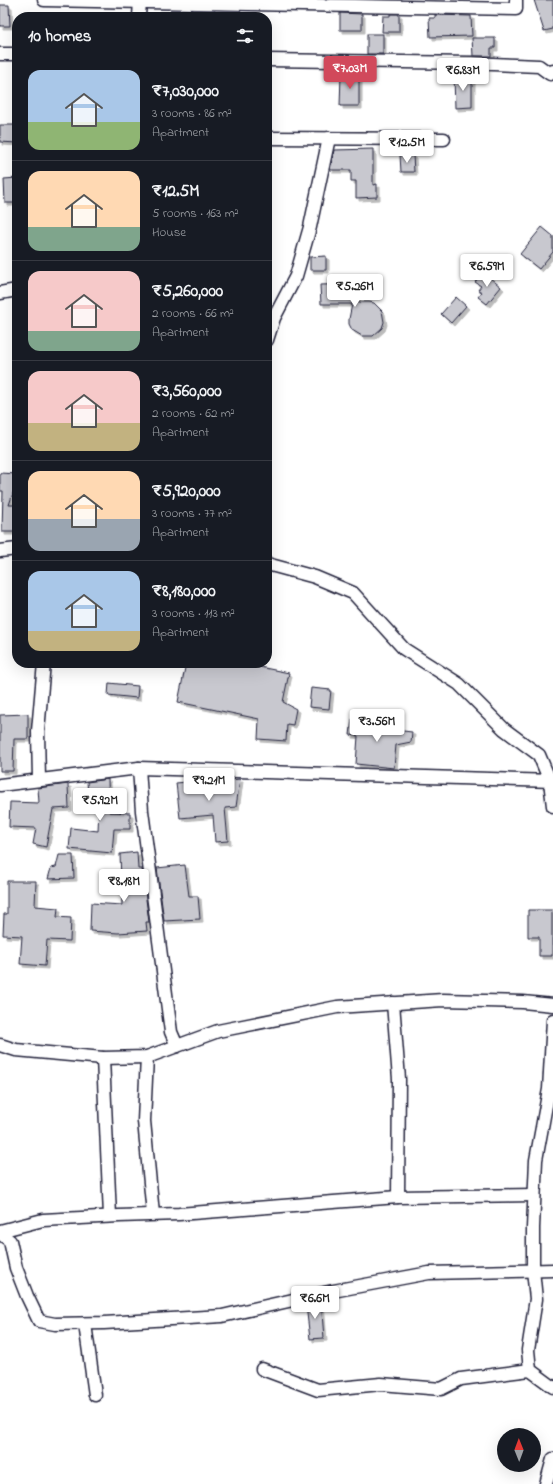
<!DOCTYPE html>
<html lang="en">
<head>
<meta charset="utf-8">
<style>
	:root { --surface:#171b24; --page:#242831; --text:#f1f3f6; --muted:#9ea1a6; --line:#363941; --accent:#d1495b }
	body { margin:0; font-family:"Indie Flower",sans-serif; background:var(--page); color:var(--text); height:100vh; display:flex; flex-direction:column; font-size:15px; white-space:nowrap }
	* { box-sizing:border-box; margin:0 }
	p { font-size:13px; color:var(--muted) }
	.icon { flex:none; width:22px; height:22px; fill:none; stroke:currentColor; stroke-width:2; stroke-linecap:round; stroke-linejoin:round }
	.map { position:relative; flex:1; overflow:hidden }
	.side { position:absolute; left:12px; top:12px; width:260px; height:656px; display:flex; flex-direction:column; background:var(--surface); border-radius:16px; box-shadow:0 4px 16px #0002 }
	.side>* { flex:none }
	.needle { width:26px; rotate:359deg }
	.controls { position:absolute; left:497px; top:1428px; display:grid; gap:8px }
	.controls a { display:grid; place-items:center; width:44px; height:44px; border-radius:50%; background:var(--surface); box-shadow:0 4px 16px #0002; font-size:20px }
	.price { position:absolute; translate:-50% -34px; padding:0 9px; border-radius:4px; background:#fff; color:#222; font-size:13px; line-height:26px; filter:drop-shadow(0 1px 2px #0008) }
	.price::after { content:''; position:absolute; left:50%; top:24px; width:12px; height:9px; margin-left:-6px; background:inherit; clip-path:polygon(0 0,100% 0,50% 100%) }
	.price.active { background:var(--accent); color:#fff }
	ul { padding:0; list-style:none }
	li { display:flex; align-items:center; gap:12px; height:100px; padding:0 16px }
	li+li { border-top:1px solid var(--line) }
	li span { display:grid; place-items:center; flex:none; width:112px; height:80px; border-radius:12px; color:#555 }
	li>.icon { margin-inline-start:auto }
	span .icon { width:48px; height:48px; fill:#fffc; stroke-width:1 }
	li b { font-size:17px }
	h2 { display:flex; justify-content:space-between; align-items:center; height:48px; padding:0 16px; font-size:17px }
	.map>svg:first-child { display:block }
	.building { fill:#c8c8cf; stroke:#22223b; filter:url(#shadow) }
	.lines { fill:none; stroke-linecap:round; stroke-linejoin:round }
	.minor-casing { stroke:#22223b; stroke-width:15 }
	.minor { stroke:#fff; stroke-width:12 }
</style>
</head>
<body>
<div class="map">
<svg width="553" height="1484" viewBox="0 0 553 1484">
	<defs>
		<filter id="shadow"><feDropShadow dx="3" dy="3" stdDeviation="0" flood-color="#0004"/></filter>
	</defs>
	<rect width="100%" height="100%" fill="#fff"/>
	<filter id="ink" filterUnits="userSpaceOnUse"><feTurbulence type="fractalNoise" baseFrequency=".025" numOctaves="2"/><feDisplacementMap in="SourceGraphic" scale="8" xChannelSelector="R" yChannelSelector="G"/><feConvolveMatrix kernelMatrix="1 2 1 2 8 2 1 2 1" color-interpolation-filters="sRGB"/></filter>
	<g filter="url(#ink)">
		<g class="building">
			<path d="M534 0H553V29L544 31Z"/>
			<path d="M0 5H9L10 26H0Z"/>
			<path d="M340 13 362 14V30H340Z"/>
			<path d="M390 14H399V32H382L383 16H390Z"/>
			<path d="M435 15 471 16 472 36 430 37 429 18H435Z"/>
			<rect x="367" y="34" width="16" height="20"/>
			<path d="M472 38H495V48H491V56H473Z"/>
			<path d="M341 74 359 75V106H340Z"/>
			<path d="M454 77H472V107L455 108Z"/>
			<path d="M0 125H17V143L0 142Z"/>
			<path d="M373 149V185L377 184V197L356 198V181H351V170H330L334 150Z"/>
			<path d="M400 155H413L414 172H401Z"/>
			<path d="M17 178V203H5L4 179Z"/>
			<path d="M542 227 553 236V252L539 269 520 254Z"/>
			<path d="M326 256V270H310V257Z"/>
			<path d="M483 272 501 287 487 304 478 297 482 292 478 290 481 286 475 282Z"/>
			<path d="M357 284V302H369L374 303 382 311 384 322 382 328 373 336H362L352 330 349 324V319L352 304H321L320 285Z"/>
			<path d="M456 297 466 306 451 323 441 314Z"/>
			<path d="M0 473 17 474V481L9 505H17V532H2L3 491H0Z"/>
			<path d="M186 663H240L289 673 283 702 296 709 293 725 287 724 286 741 258 739 259 719 178 702Z"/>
			<path d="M109 683 138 686 137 698 108 695Z"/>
			<path d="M311 688 331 690 329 709 309 707Z"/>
			<path d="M28 714V739H14L13 771H0V715Z"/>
			<path d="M352 719 378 722 377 728 412 732 411 742 396 745 394 768 356 764 358 736 350 735Z"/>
			<path d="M108 779 109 812 130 813V829H114L112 853 69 849 71 828 98 831 99 806 89 807 87 782Z"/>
			<path d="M240 779 236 807 225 808 228 841 215 842 213 815 180 818 176 783 196 781V784Z"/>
			<path d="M68 784 69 808 53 809 46 847 33 844 36 828 9 827 10 802 39 803 38 788Z"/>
			<path d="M137 852 138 869H142L149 922H146L147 931 118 933 90 931 91 903 122 905 120 854Z"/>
			<path d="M59 855H73L74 878 48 879 51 868 56 867Z"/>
			<path d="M185 865 189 896H198L200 919 164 921 157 868Z"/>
			<path d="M7 881H36L35 906 58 908 57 917 71 918 70 941 47 940 45 966 20 964 22 936 3 935 4 914H7Z"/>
			<path d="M528 910H552V956H539V937H528Z"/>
			<path d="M321 1301 324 1338 310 1339 306 1305Z"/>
		</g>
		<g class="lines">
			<defs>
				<g id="minor">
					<path d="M44 0 516 9V0"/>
					<path d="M139 17 140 0"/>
					<path d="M0 54H17"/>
					<path d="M267 60 471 63 539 66 550 74 553 71"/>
					<path d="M267 138 444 139"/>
					<path d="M0 293 17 290"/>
					<path d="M267 340 274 318 296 276 310 227 329 138"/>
					<path d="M0 551 17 549"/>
					<path d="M267 564 315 577 353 593 404 649 459 684 504 729 539 755 550 781 553 806"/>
					<path d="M139 768 142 811 171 1032 177 1046"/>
					<path d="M39 780 38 731 44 663"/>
					<path d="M0 785 139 768 553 781"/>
					<path d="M393 1003 399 1079 398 1197"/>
					<path d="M553 1020 549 1089 536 1160 533 1228V1270L536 1299 528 1350 530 1370 553 1387"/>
					<path d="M0 1045 16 1050 103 1058 147 1057 218 1031 337 1007 443 1000 523 1002 553 1005"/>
					<path d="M147 1057 144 1121 153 1214"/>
					<path d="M103 1058 110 1216"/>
					<path d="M0 1231 43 1220 119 1216 179 1214 398 1197 534 1195"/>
					<path d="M0 1233 10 1241 16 1268 27 1296 39 1321 55 1324 104 1323 222 1316 333 1291 429 1273 553 1270"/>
					<path d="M85 1324 95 1395"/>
					<path d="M262 1369 318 1390 381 1384 441 1389 461 1379 530 1370"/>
					<path d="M546 1484 553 1459"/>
				</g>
			</defs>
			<use href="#minor" class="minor-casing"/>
			<use href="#minor" class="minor"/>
		</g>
	</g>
</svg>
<div class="controls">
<a><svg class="needle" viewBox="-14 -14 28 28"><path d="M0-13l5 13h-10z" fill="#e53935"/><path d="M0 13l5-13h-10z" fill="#9ea1a6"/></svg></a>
</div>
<b class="price active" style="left:350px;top:90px">₹7.03M</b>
<b class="price" style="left:463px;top:92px">₹6.83M</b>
<b class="price" style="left:407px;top:164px">₹12.5M</b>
<b class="price" style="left:487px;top:288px">₹6.59M</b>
<b class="price" style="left:355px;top:308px">₹5.26M</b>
<b class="price" style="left:377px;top:743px">₹3.56M</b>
<b class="price" style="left:209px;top:802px">₹9.21M</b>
<b class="price" style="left:100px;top:822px">₹5.92M</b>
<b class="price" style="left:124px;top:903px">₹8.18M</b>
<b class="price" style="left:315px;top:1320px">₹6.6M</b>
<section class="side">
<h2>10 homes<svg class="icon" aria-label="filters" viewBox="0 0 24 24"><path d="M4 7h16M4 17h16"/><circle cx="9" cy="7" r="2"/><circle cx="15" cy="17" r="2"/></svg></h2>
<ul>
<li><span style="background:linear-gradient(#a9c7e8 65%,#8fb573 0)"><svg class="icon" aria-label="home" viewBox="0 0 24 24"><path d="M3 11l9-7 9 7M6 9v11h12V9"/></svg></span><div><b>₹7,030,000</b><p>3 rooms · 86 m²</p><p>Apartment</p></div></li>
<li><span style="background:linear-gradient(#ffd9b3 70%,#7fa58c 0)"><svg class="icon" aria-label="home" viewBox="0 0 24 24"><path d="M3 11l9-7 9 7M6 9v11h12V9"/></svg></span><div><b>₹12.5M</b><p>5 rooms · 163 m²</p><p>House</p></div></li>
<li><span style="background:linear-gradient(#f6c9c9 75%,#7fa58c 0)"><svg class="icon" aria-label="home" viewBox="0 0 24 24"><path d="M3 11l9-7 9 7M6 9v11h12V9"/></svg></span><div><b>₹5,260,000</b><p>2 rooms · 66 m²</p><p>Apartment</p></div></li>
<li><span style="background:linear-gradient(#f6c9c9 65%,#c2b280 0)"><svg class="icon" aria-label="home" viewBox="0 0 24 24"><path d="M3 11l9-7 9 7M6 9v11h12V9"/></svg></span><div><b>₹3,560,000</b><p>2 rooms · 62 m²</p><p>Apartment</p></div></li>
<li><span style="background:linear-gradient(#ffd9b3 60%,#9aa5b1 0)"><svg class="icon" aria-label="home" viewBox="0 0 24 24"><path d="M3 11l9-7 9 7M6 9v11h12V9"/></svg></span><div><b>₹5,920,000</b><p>3 rooms · 77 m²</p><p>Apartment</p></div></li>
<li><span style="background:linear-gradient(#a9c7e8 75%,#c2b280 0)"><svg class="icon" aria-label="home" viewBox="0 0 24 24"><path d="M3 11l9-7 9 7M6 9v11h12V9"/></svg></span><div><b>₹8,180,000</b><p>3 rooms · 113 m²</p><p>Apartment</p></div></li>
</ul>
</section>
</div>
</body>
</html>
